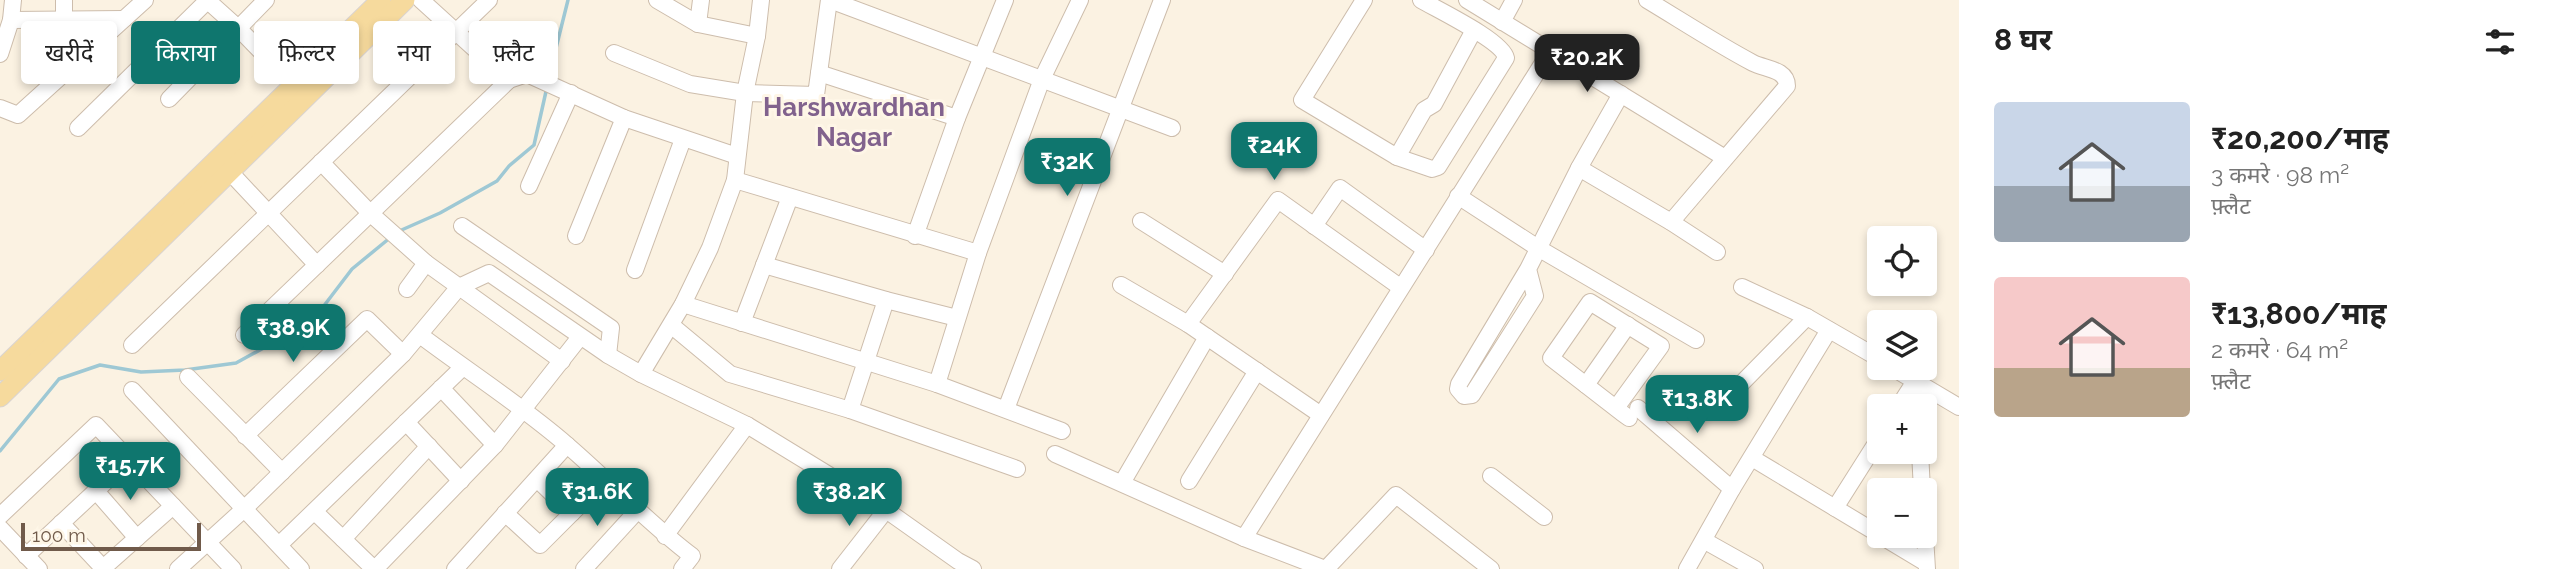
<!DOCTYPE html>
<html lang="hi">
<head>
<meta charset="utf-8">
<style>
	:root { --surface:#fff; --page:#f2f2f2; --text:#222; --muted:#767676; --accent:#0f766e }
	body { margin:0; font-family:Raleway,"Noto Sans Devanagari",sans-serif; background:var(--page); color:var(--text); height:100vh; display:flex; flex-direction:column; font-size:26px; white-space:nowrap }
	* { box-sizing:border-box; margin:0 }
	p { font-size:23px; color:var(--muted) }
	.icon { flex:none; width:38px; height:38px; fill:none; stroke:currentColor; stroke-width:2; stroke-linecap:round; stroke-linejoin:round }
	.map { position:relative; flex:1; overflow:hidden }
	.details { display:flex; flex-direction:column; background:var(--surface); width:595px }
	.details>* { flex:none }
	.guide { position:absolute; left:21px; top:21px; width:665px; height:63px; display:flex; gap:14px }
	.controls { position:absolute; left:1867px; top:226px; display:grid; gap:14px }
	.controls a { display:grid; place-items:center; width:70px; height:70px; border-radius:7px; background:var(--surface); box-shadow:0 4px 10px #0003; font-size:35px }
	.scale { position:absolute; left:21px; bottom:18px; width:180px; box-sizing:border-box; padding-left:7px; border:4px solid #705a4a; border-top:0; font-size:19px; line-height:24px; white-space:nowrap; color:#705a4a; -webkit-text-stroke:5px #fef6e7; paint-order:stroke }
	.price { position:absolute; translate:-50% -60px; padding:0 16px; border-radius:14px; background:var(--accent); color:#fff; font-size:23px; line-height:46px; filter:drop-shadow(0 2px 4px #0008) }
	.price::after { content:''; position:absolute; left:50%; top:42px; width:21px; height:16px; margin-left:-10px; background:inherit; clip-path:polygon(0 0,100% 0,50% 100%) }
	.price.selected { background:#222; color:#fff }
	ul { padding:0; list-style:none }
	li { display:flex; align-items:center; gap:21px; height:175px; padding:0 35px }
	li span { display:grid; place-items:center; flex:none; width:196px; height:140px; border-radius:7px; color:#555 }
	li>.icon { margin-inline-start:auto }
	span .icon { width:84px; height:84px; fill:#fffc; stroke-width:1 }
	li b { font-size:30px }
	h2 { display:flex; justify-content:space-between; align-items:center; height:84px; padding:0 35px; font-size:30px }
	.tag { padding:0 24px; border-radius:7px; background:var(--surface); box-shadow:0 4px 10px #0003; font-size:24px; line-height:63px }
	.tag.selected { background:var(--accent); color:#fff }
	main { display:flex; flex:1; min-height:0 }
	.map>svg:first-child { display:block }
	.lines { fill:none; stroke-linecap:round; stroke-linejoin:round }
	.stream { stroke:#9ec8d4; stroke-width:3.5 }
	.minor-casing { stroke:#cdbdac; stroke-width:18 }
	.major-casing { stroke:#dad4d0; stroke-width:21 }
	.minor { stroke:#fff; stroke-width:16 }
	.major { stroke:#f6da9d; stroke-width:19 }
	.labels { text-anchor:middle; stroke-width:6; stroke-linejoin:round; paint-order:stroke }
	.neighbourhood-label { font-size:26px; font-weight:bold; fill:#81628d; stroke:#fef6e7 }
</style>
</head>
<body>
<main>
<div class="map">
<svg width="1959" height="569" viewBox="0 0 1959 569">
	<rect width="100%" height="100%" fill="#fbf2e2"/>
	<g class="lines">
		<g class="stream">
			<path d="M548 80 568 0"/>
			<path d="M397 232 440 213 497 181 509 166 534 145 547 87"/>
			<path d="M0 451 59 379 100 365 141 372 185 370 236 363 280 339 323 307 352 269 391 237"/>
		</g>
		<defs>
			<g id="minor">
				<path d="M207 0 238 28 294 85"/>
				<path d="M421 0 509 80"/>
				<path d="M657 0 698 24 757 36"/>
				<path d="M830 0 1172 128"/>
				<path d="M1364 0 1302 100 1397 157 1424 110 1434 104 1474 30"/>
				<path d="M1467 0 1725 158"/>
				<path d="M1647 0C1682 21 1717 44 1753 63 1765 69 1787 69 1787 86L1671 222"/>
				<path d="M11 20 124 19"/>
				<path d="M64 20V0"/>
				<path d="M1502 22 1514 0"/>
				<path d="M698 24 701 0"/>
				<path d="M614 53 690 84 745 93 816 95 829 0"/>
				<path d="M0 54 11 20 13 0"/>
				<path d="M819 73 957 118"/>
				<path d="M169 99 266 0"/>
				<path d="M0 108 18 115 145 0"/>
				<path d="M78 128 208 0"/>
				<path d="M1397 157 1432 169 1438 167 1506 58C1503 41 1438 10 1421 0"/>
				<path d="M321 162 371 214 426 263 562 361"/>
				<path d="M1579 168 1671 222 1717 252"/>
				<path d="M229 171 317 265"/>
				<path d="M735 180 978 253"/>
				<path d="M529 186 571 93"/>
				<path d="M1458 196 1538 248 1696 340"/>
				<path d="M1141 221 1225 274"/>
				<path d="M462 226 611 328 608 355"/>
				<path d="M1314 226 1340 188 1426 250"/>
				<path d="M576 236 624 118"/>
				<path d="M915 236 957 118 1005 0"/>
				<path d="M764 265 886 300 957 318"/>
				<path d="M1528 269 1459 384 1458 389 1464 396 1472 395 1535 296 1528 269 1579 168 1621 94"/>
				<path d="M635 270 683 139"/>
				<path d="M1121 285 1188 324 1321 415"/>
				<path d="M1742 287 1807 317 1880 359"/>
				<path d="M407 289 426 263"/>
				<path d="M683 304 937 384 1062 431"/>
				<path d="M742 323 790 197"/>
				<path d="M1188 324 1278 200 1400 287"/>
				<path d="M671 325 730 374 850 410 1017 469"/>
				<path d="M244 335 509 80 527 74 624 118 737 156"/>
				<path d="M420 335C469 372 521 405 567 445 609 481 647 522 692 556L682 569"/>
				<path d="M132 345 489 0"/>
				<path d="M1893 368 1915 381 1899 406"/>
				<path d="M641 374 683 304 710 248 735 180 745 93 757 36 761 0"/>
				<path d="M188 377 282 472"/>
				<path d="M937 384 978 253 1042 79 1080 0"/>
				<path d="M1586 385 1628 325"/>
				<path d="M441 388 495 445"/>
				<path d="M1736 389 1807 317"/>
				<path d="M132 390 301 569"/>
				<path d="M1917 406 1915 381 1959 407"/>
				<path d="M1616 408 1661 346 1590 302 1551 358 1622 413 1629 418"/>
				<path d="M1638 408 1732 489"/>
				<path d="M1006 409 1162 0"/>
				<path d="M850 410 886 300"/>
				<path d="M406 422 461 481"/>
				<path d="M245 436 367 319 403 354"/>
				<path d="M1920 452 1922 490"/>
				<path d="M1055 454 1244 538 1325 569"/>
				<path d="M1752 458 1880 535"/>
				<path d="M1491 476 1544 517"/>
				<path d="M537 479 572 513"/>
				<path d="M1189 481 1257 371"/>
				<path d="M1122 483 1207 337"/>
				<path d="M96 491 137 538"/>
				<path d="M1835 508 1880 437"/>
				<path d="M315 512 374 569"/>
				<path d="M505 513 540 545 605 480"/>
				<path d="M0 516 96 425 233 569"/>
				<path d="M61 523 103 568"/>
				<path d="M0 528 39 569"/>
				<path d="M665 536 747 425"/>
				<path d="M1881 536 1926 563"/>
				<path d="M1925 536 1927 569"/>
				<path d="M1244 538 1551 50"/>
				<path d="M343 539 429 446"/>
				<path d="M1705 541 1755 569"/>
				<path d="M279 545 463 367"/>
				<path d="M26 556 129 460"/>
				<path d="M102 569 173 506"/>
				<path d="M178 569 244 509 403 354 459 287 489 273 608 355 641 374 747 425 886 510 958 561 973 569"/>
				<path d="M375 569 495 445 580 337"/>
				<path d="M455 569 567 445"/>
				<path d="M584 569 637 511"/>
				<path d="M840 569 886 510"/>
				<path d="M1326 569 1396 495 1491 569"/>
				<path d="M1687 569 1732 489 1829 330"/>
			</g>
			<g id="major">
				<path d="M0 371 381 0"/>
				<path d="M0 397 405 0"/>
			</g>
		</defs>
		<use href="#minor" class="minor-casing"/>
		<use href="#major" class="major-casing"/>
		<use href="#minor" class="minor"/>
		<use href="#major" class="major"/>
	</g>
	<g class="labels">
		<g class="neighbourhood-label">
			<text x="854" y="116">Harshwardhan<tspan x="854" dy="30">Nagar</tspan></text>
		</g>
	</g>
</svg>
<div class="controls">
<a><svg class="icon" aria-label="locate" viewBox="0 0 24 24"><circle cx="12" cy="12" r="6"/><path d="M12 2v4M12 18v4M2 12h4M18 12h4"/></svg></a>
<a><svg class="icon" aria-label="layers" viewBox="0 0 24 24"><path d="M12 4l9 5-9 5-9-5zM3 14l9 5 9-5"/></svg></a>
<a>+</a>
<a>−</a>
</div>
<div class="scale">100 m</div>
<b class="price selected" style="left:1587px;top:94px">₹20.2K</b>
<b class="price" style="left:1274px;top:182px">₹24K</b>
<b class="price" style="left:1067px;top:198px">₹32K</b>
<b class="price" style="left:293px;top:364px">₹38.9K</b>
<b class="price" style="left:1697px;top:435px">₹13.8K</b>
<b class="price" style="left:130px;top:502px">₹15.7K</b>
<b class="price" style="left:597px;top:528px">₹31.6K</b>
<b class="price" style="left:849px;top:528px">₹38.2K</b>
<div class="guide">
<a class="tag">खरीदें</a>
<a class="tag selected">किराया</a>
<a class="tag">फ़िल्टर</a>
<a class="tag">नया</a>
<a class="tag">फ़्लैट</a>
</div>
</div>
<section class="details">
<h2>8 घर<svg class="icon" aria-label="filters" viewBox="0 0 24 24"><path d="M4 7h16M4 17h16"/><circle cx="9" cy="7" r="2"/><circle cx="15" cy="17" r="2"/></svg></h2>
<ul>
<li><span style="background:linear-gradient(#c9d6e8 60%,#9aa5b1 0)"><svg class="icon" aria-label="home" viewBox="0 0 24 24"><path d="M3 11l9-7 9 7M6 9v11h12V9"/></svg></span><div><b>₹20,200/माह</b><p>3 कमरे · 98 m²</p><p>फ़्लैट</p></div></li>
<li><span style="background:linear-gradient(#f6c9c9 65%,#b9a48a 0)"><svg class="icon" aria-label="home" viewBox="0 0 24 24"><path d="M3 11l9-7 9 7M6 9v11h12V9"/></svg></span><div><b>₹13,800/माह</b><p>2 कमरे · 64 m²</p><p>फ़्लैट</p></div></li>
</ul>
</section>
</main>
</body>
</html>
